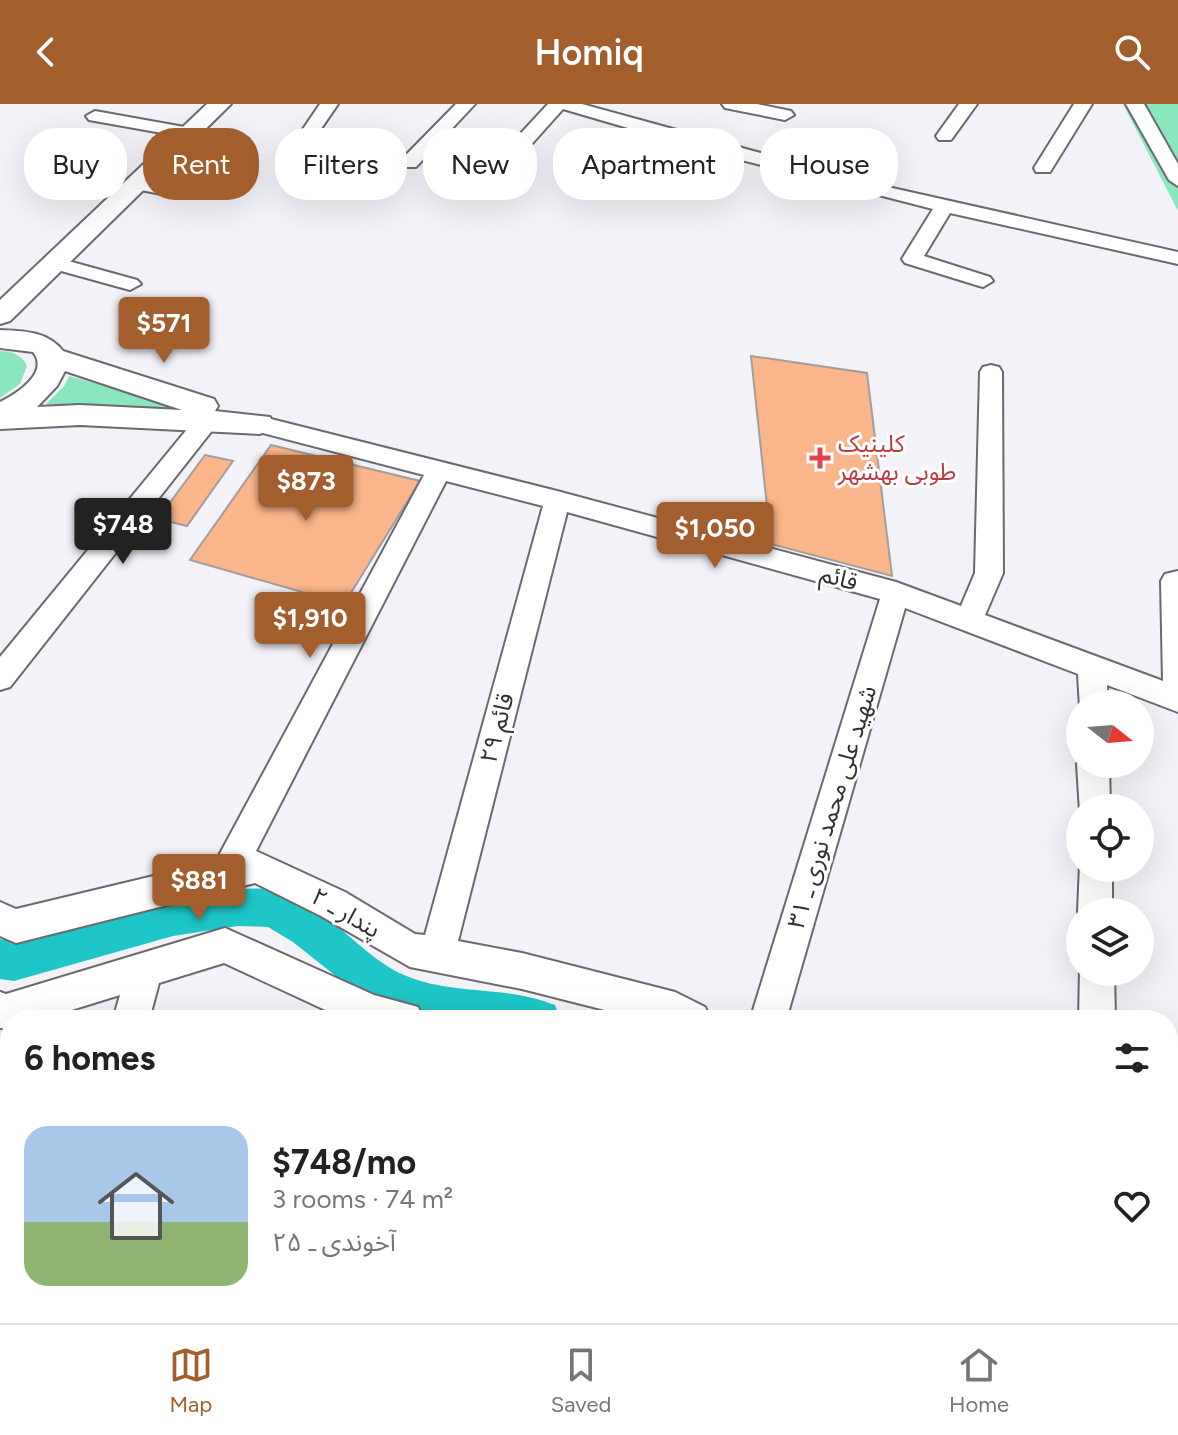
<!DOCTYPE html>
<html lang="en">
<head>
<meta charset="utf-8">
<style>
	:root { --surface:#fff; --page:#f2f2f2; --text:#222; --muted:#767676; --line:#e0e0e0; --accent:#a25f2d }
	body { margin:0; font-family:Figtree,"Noto Sans Arabic",sans-serif; background:var(--page); color:var(--text); height:100vh; display:flex; flex-direction:column; font-size:30px; white-space:nowrap }
	* { box-sizing:border-box; margin:0 }
	p { font-size:26px; color:var(--muted) }
	.icon { flex:none; width:44px; height:44px; fill:none; stroke:currentColor; stroke-width:2; stroke-linecap:round; stroke-linejoin:round }
	.map { position:relative; flex:1; overflow:hidden }
	.drawer { position:absolute; left:0px; top:906px; width:1178px; height:314px; display:flex; flex-direction:column; background:var(--surface); border-radius:32px 32px 0 0; box-shadow:0 8px 32px #0002 }
	.drawer>* { flex:none }
	.hud { position:absolute; left:24px; top:24px; width:1130px; height:72px; display:flex; gap:16px }
	.needle { width:52px; rotate:107deg }
	.fabs { position:absolute; left:1066px; top:586px; display:grid; gap:16px }
	.fabs a { display:grid; place-items:center; width:88px; height:88px; border-radius:50%; background:var(--surface); box-shadow:0 8px 32px #0002; font-size:40px }
	.price { position:absolute; translate:-50% -68px; padding:0 18px; border-radius:8px; background:var(--accent); color:#fff; font-size:26px; line-height:52px; filter:drop-shadow(0 2px 4px #0008) }
	.price::after { content:''; position:absolute; left:50%; top:48px; width:24px; height:18px; margin-left:-12px; background:inherit; clip-path:polygon(0 0,100% 0,50% 100%) }
	.price.on { background:#222; color:#fff }
	ul { padding:0; list-style:none }
	li { display:flex; align-items:center; gap:24px; height:200px; padding:0 24px }
	li span { display:grid; place-items:center; flex:none; width:224px; height:160px; border-radius:24px; color:#555 }
	li>.icon { margin-inline-start:auto }
	span .icon { width:96px; height:96px; fill:#fffc; stroke-width:1 }
	li b { font-size:34px }
	h2 { display:flex; justify-content:space-between; align-items:center; height:96px; padding:0 24px; font-size:34px }
	.tag { padding:0 28px; border-radius:32px; background:var(--surface); box-shadow:0 8px 32px #0002; font-size:28px; line-height:72px }
	.tag.on { background:var(--accent); color:#fff }
	header { display:flex; justify-content:space-between; align-items:center; height:104px; padding:0 24px; background:var(--accent); color:#fff; font-size:36px; font-weight:600 }
	.dock { display:flex; justify-content:space-around; align-items:center; height:112px; border-top:2px solid var(--line); background:var(--surface); font-size:22px; color:var(--muted) }
	.dock a { display:grid; justify-items:center; gap:4px }
	.dock .on { color:var(--accent) }
	.map>svg:first-child { display:block }
	.green { fill:#8ae6bd }
	.lines { fill:none; stroke-linecap:round; stroke-linejoin:round }
	.canal { fill:#1ec6c7; fill-rule:evenodd }
	.building { fill:#fab58a; stroke:#a39e9b; stroke-width:2 }
	.minor-casing { stroke:#6a6a6f; stroke-width:4 }
	.tertiary-casing { stroke:#6a6a6f; stroke-width:4 }
	.minor { fill:#fff; fill-rule:evenodd }
	.tertiary { fill:#fff; fill-rule:evenodd }
	.health-dot { fill:#e0444e; stroke:#fff; stroke-width:3 }
	.labels { text-anchor:middle; stroke-width:6; stroke-linejoin:round; paint-order:stroke }
	.health-label { font-size:24px; fill:#be3a42; stroke:#fff; text-anchor:start }
	.street-label { font-size:24px; fill:#303032; stroke:#fff }
</style>
</head>
<body>
<header><svg class="icon" aria-label="back" viewBox="0 0 24 24"><path d="M15 5l-7 7 7 7"/></svg>Homiq<svg class="icon" aria-label="search" viewBox="0 0 24 24"><circle cx="10" cy="10" r="6"/><path d="M15 15l6 6"/></svg></header>
<div class="map">
<svg width="1178" height="1219" viewBox="0 0 1178 1219">
	<rect width="100%" height="100%" fill="#f2f2f8"/>
	<g class="green">
		<path d="M1123 0H1178V107Z"/>
		<path d="M0 247C12 247 22 251 27 262L20 280 0 294Z"/>
		<path d="M69 272 199 308 46 300 64 282Z"/>
	</g>
	<g class="lines">
		<g class="canal">
			<path d="M238 785C248 785 259 784 269 785 323 793 356 850 404 871 452 892 506 881 555 901L561 916H414L362 893 293 838 268 823 238 822 173 832 14 877 0 875V835L14 837 140 801Z"/>
			<path d="M1168 1135 1178 1136V1182L1168 1181Z"/>
		</g>
	</g>
	<g class="building">
		<path d="M751 252 867 269 892 472 771 440Z"/>
		<path d="M271 341 420 377 344 500 190 456Z"/>
		<path d="M205 351 233 357 187 422 158 415Z"/>
	</g>
	<g class="lines">
		<defs>
			<g id="minor">
				<path d="M320 0H338L316 32H304L301 28Z"/>
				<path d="M456 0H475L416 63H402L400 59 402 55Z"/>
				<path d="M548 0H582L870 79 1178 148V160L950 109 924 152 990 173 993 177 983 183 976 181 905 159 902 155 933 105 710 48 563 5 512 62H498L496 58 498 54Z"/>
				<path d="M722 0H757L791 7 794 11 785 16 725 4Z"/>
				<path d="M959 0H977L951 36H939L936 32Z"/>
				<path d="M1074 0H1092L1050 68H1036L1034 64Z"/>
				<path d="M1126 0H1144L1178 60V82L1169 76Z"/>
				<path d="M95 7 190 24 199 29 190 34 89 16 86 12Z"/>
				<path d="M178 37 239 47 248 53 239 59 172 46 169 42Z"/>
				<path d="M138 74 188 84 191 88 181 94 131 84 129 80 131 76Z"/>
				<path d="M61 155 137 176 141 180 130 186 54 165 51 161Z"/>
				<path d="M991 261 999 263 1002 268 1003 469 985 511 1163 577 1161 477 1165 470 1178 467V608L1107 581 1108 600H1080V604L1078 570 905 504 786 916H750L880 495 567 408 458 837 522 849 675 888 705 903 710 916H644L522 885 410 863 321 812 255 779 16 839 0 832V798L16 805 216 757 424 371 251 326 247 320 251 314 259 312 557 387 896 478 961 502 975 469 980 268 983 263ZM446 377 543 402 425 831 415 830 345 788 256 747Z"/>
				<path d="M206 310 214 312 218 318 214 324 10 583 0 586V553L198 312Z"/>
				<path d="M1080 655V660H1109L1110 704H1080V708L1077 660Z"/>
				<path d="M1080 760V764H1112V808H1080V813L1078 808Z"/>
				<path d="M225 824 374 891 418 903 423 916H347L224 859 159 879 149 916H113L120 891 39 916H10V925L0 924V888L6 890Z"/>
				<path d="M1080 864V868H1114L1115 916H1079Z"/>
				<path d="M0 1120 10 1121V1163L0 1162Z"/>
				<path d="M1168 1184H1178V1219H1153L1149 1210H1168Z"/>
				<path d="M28 1210H70L67 1219H25Z"/>
				<path d="M222 1210H265L262 1219H219Z"/>
				<path d="M667 1210H709L707 1219H665Z"/>
			</g>
			<g id="tertiary">
				<path d="M207 0H231L10 217 0 220V196Z"/>
				<path d="M0 226C24 227 47 227 63 247L214 295 218 302 215 307 270 313 274 320 270 327 259 330 80 321 0 325V298C16 290 50 269 33 248L0 244ZM65 267 182 306 80 301 37 303 57 282Z"/>
			</g>
		</defs>
		<use href="#minor" class="minor-casing"/>
		<use href="#tertiary" class="tertiary-casing"/>
		<use href="#minor" class="minor"/>
		<use href="#tertiary" class="tertiary"/>
	</g>
	<path class="health-dot" d="M816 342h8v8h8v8h-8v8h-8v-8h-8v-8h8z"/>
	<g class="labels">
		<g class="health-label">
			<text x="838" y="348">کلینیک<tspan x="838" dy="28">طوبی بهشهر</tspan></text>
		</g>
		<g class="street-label">
			<text transform="translate(839 474) rotate(15)" y="8">قائم</text>
			<text transform="translate(497 624) rotate(-75)" y="8">قائم ۲۹</text>
			<text transform="translate(832 703) rotate(-73)" y="8">شهید علی محمد نوری ـ ۳۱</text>
			<text transform="translate(346 809) rotate(30)" y="8">پندار ـ ۲</text>
		</g>
	</g>
</svg>
<div class="fabs">
<a><svg class="needle" viewBox="-14 -14 28 28"><path d="M0-13l5 13h-10z" fill="#e53935"/><path d="M0 13l5-13h-10z" fill="#767676"/></svg></a>
<a><svg class="icon" aria-label="locate" viewBox="0 0 24 24"><circle cx="12" cy="12" r="6"/><path d="M12 2v4M12 18v4M2 12h4M18 12h4"/></svg></a>
<a><svg class="icon" aria-label="layers" viewBox="0 0 24 24"><path d="M12 4l9 5-9 5-9-5zM3 14l9 5 9-5"/></svg></a>
</div>
<b class="price" style="left:164px;top:261px">$571</b>
<b class="price" style="left:306px;top:419px">$873</b>
<b class="price on" style="left:123px;top:462px">$748</b>
<b class="price" style="left:715px;top:466px">$1,050</b>
<b class="price" style="left:310px;top:556px">$1,910</b>
<b class="price" style="left:199px;top:818px">$881</b>
<div class="hud">
<a class="tag">Buy</a>
<a class="tag on">Rent</a>
<a class="tag">Filters</a>
<a class="tag">New</a>
<a class="tag">Apartment</a>
<a class="tag">House</a>
</div>
<section class="drawer">
<h2>6 homes<svg class="icon" aria-label="filters" viewBox="0 0 24 24"><path d="M4 7h16M4 17h16"/><circle cx="9" cy="7" r="2"/><circle cx="15" cy="17" r="2"/></svg></h2>
<ul>
<li><span style="background:linear-gradient(#a9c7e8 60%,#8fb573 0)"><svg class="icon" aria-label="home" viewBox="0 0 24 24"><path d="M3 11l9-7 9 7M6 9v11h12V9"/></svg></span><div><b>$748/mo</b><p>3 rooms · 74 m²</p><p>آخوندی ـ ۲۵</p></div><svg class="icon" aria-label="heart" viewBox="0 0 24 24"><path d="M12 20l-8-8c-3-5 5-10 8-4 3-6 11-1 8 4z"/></svg></li>
</ul>
</section>
</div>
<nav class="dock">
<a class="on"><svg class="icon" aria-label="map" viewBox="0 0 24 24"><path d="M3 6l6-2 6 2 6-2v14l-6 2-6-2-6 2zM9 4v14M15 6v14"/></svg>Map</a>
<a><svg class="icon" aria-label="saved" viewBox="0 0 24 24"><path d="M7 4h10v16l-5-4-5 4z"/></svg>Saved</a>
<a><svg class="icon" aria-label="home" viewBox="0 0 24 24"><path d="M3 11l9-7 9 7M6 9v11h12V9"/></svg>Home</a>
</nav>
</body>
</html>
